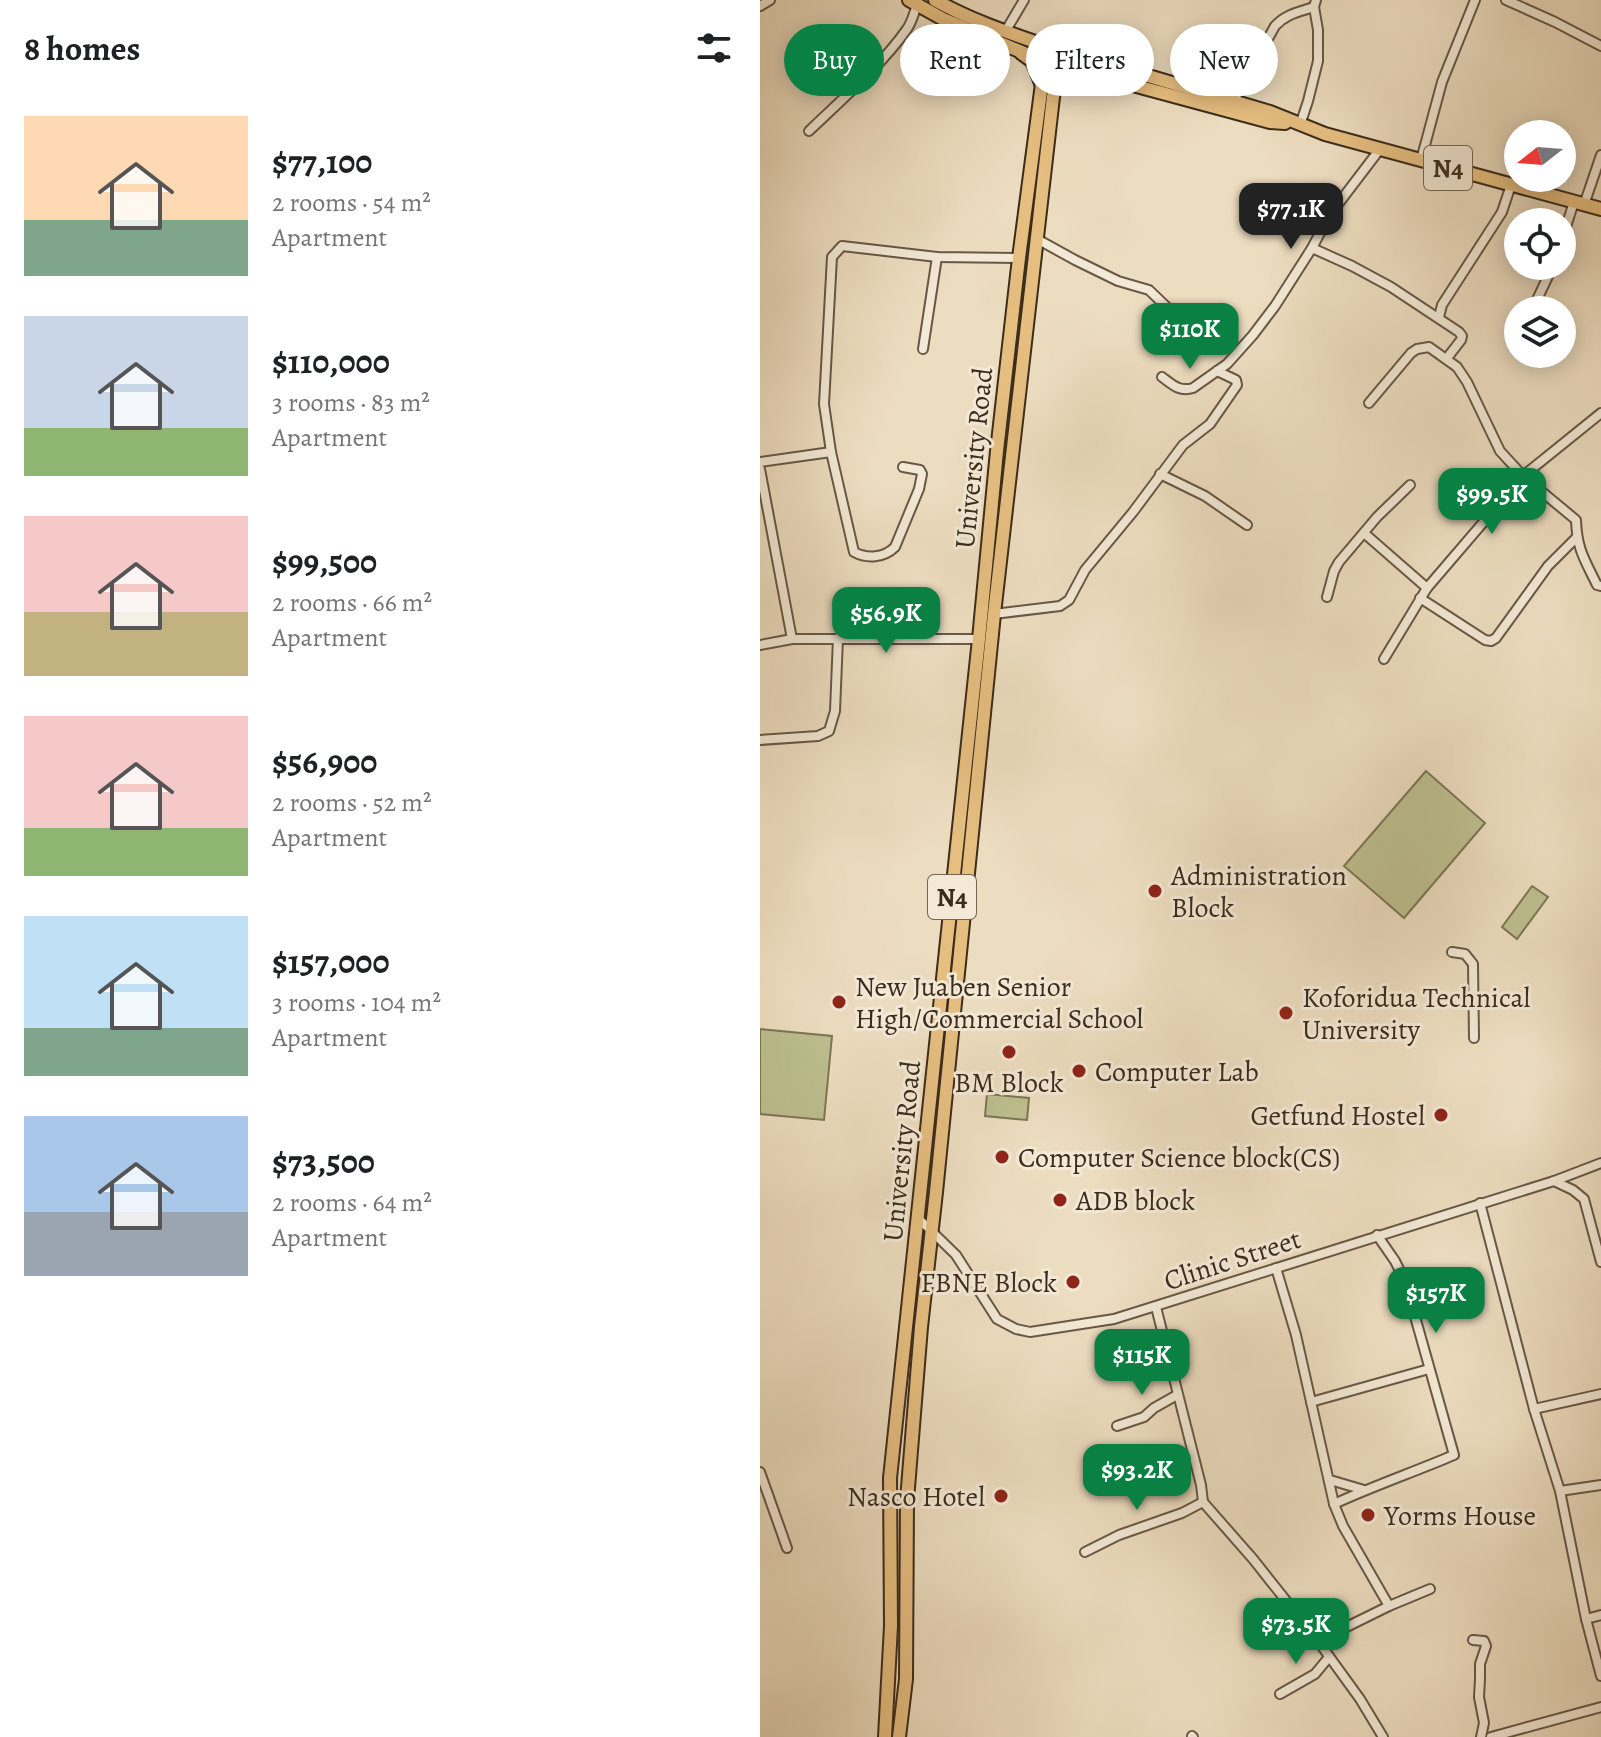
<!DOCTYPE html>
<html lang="en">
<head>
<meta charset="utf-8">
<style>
	:root { --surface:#fff; --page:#f6f6f6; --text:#202124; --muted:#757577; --accent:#0b8043 }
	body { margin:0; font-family:Alegreya,serif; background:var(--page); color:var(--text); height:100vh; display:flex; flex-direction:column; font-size:30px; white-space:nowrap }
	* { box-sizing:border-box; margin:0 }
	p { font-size:26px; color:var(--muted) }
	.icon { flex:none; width:44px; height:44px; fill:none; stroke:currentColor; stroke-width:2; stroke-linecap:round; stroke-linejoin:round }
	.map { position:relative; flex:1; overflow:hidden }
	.sheet { display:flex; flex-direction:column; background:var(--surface); width:760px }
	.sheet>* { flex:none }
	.top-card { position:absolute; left:24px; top:24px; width:696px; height:72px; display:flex; gap:16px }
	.needle { width:52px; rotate:253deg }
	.tools { position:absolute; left:744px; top:120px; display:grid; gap:16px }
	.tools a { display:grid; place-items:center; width:72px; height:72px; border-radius:50%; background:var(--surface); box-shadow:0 4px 20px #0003; font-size:40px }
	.price { position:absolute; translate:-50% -68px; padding:0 18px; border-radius:16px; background:var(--accent); color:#fff; font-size:26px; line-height:52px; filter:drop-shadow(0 2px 4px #0008) }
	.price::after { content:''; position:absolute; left:50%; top:48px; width:24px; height:18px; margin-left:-12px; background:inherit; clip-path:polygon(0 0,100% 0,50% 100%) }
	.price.active { background:#222; color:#fff }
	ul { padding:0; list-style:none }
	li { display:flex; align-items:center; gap:24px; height:200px; padding:0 24px }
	li span { display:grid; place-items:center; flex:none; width:224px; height:160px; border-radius:0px; color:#555 }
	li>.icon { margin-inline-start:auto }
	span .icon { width:96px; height:96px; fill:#fffc; stroke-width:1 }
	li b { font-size:34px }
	h2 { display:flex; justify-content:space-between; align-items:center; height:96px; padding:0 24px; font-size:34px }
	.pill { padding:0 28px; border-radius:36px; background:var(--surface); box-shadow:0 4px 20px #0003; font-size:28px; line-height:72px }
	.pill.active { background:var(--accent); color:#fff }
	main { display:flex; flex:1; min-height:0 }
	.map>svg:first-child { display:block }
	.green { fill:#bdbf8f; stroke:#7c7656; stroke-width:2 }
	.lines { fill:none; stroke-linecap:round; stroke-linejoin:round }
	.minor-casing { stroke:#685845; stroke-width:12 }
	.primary-casing { stroke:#3b2c1c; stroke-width:16 }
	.trunk-casing { stroke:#3b2c1c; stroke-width:16 }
	.minor { stroke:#f3e9d6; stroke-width:8 }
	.primary { stroke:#e6be80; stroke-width:12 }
	.trunk { stroke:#e6be80; stroke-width:12 }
	.poi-dot { fill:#8f2418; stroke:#f3e9d6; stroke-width:3 }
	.labels { text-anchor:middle; stroke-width:6; stroke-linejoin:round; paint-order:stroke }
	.shield { fill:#f3e9d6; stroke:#726554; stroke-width:2 }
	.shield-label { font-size:26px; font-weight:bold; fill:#3b2c1c }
	.street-label { font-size:28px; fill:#3b2c1c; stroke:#f3e9d6 }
	.poi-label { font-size:28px; fill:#3b2c1c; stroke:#f3e9d6; text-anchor:start }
</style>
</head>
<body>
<main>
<section class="sheet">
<h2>8 homes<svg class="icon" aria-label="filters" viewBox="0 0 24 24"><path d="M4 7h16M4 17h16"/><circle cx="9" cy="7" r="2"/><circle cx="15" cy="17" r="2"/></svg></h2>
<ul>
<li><span style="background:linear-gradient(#ffd9b3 65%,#7fa58c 0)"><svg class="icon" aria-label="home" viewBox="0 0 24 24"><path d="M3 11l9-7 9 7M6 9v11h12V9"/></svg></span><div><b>$77,100</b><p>2 rooms · 54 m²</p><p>Apartment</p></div></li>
<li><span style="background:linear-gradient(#c9d6e8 70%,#8fb573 0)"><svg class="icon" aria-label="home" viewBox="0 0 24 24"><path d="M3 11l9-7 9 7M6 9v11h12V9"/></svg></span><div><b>$110,000</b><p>3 rooms · 83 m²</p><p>Apartment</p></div></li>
<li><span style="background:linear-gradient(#f6c9c9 60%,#c2b280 0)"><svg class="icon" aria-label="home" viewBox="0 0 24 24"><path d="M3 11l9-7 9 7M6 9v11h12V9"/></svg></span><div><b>$99,500</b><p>2 rooms · 66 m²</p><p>Apartment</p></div></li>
<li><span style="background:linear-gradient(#f6c9c9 70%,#8fb573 0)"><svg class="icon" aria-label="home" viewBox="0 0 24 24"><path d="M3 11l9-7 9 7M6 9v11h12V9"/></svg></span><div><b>$56,900</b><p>2 rooms · 52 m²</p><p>Apartment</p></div></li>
<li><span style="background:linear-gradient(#bfe0f5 70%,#7fa58c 0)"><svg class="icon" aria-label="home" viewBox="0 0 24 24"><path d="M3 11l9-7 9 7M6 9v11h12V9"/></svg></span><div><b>$157,000</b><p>3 rooms · 104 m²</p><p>Apartment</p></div></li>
<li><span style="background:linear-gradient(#a9c7e8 60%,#9aa5b1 0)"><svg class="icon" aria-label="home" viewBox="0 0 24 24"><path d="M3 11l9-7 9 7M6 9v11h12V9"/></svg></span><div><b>$73,500</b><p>2 rooms · 64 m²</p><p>Apartment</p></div></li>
</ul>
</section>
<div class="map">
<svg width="841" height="1737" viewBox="0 0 841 1737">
	<rect width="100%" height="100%" fill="#edddc0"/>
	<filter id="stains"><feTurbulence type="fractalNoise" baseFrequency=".0025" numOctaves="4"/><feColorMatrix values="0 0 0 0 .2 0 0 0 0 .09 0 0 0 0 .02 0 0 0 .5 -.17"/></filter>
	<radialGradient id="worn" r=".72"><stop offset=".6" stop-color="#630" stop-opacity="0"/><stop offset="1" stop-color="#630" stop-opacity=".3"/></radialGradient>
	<g class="green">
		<path d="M666 771 725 823 644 918 584 866Z"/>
		<path d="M772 886 788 897 757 939 742 927Z"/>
		<path d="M0 1029 72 1036 64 1120 0 1114Z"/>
		<path d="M227 1094 269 1098 267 1120 225 1116Z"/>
	</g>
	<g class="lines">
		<defs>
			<g id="minor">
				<path d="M746 0 795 22 841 46"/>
				<path d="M0 6 10 0"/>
				<path d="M245 32 264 0"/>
				<path d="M473 102 515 26C526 14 539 12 554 7"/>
				<path d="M540 125 548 101 558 61V30L554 7 556 0"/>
				<path d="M49 131C81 100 122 65 147 29 152 22 154 13 157 5"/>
				<path d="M661 160 682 82 715 0"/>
				<path d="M824 205 841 155"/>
				<path d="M277 239 315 260 358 281 389 290 415 315"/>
				<path d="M802 239 814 202"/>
				<path d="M552 248 592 266 631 287 699 332 702 336 701 340 687 358"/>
				<path d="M772 310 793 266"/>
				<path d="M679 317 682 305 742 212 751 185"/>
				<path d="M163 349 177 257"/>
				<path d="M402 377C413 385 419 392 433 388L467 364 493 335 515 306 552 248 569 216 620 149"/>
				<path d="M609 403 651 353 657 349 669 347 697 367 707 382 740 451 763 476 816 520C817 550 825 560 837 585L841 586"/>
				<path d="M0 462 71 452"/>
				<path d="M143 467 160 470 162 474 159 489 135 547C124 558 107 559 94 552L71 452 64 404 72 257 82 246 177 257 259 258"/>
				<path d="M0 469 32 639 0 645"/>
				<path d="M400 474 445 496 487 525"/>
				<path d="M604 533 667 588"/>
				<path d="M567 597 574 571 579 562 617 517 650 485"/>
				<path d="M660 598 725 640 731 641 736 638 788 566 816 538"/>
				<path d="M234 614 300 606 309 600 325 570 373 512 423 445 450 424 477 385 476 380 457 371"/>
				<path d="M32 639H219"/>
				<path d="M624 659 667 588 763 476 841 413"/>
				<path d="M0 740 58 736 69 731 75 711 78 638"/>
				<path d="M692 952 705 954 713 964 714 1038"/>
				<path d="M794 1181 813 1190 824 1199 841 1262"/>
				<path d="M720 1203 774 1409 800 1491 826 1619 841 1676"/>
				<path d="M158 1218 196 1255 237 1319 256 1329 270 1332 354 1319 794 1181 841 1163"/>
				<path d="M516 1268 536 1335 574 1504 583 1526 629 1606 558 1641"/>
				<path d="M396 1307 441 1485 443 1502 493 1559 558 1641 600 1699 623 1737"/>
				<path d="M551 1402 669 1369"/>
				<path d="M774 1409 841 1394"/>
				<path d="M357 1426 384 1417 394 1408 417 1395"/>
				<path d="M0 1472 27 1548"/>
				<path d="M570 1480 604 1490"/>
				<path d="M800 1491 841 1485"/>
				<path d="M574 1504C613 1486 654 1472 694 1455L645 1281 635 1261 617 1235"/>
				<path d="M325 1552 359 1535 422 1513 443 1502"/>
				<path d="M629 1606 670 1589"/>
				<path d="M826 1619 841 1615"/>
				<path d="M713 1640 724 1641 726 1646 720 1664V1679L719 1697 724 1723 721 1737"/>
				<path d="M520 1694 555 1674 569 1657"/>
				<path d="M432 1736 433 1737"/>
				<path d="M731 1737 841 1707"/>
			</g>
			<g id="primary">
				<path d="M149 0 183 19 269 55"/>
				<path d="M175 0C210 20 249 33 287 46"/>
			</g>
			<g id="trunk">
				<path d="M261 53 272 61 281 83"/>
				<path d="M292 61 317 70 510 122 525 123"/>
				<path d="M125 1737 131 1626 130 1478 219 639 237 451 259 258 287 46 510 112 565 134 841 209"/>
				<path d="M139 1737 146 1679 147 1500 161 1327 176 1192 234 614 293 97 302 51"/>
			</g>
		</defs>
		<use href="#minor" class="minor-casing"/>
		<use href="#primary" class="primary-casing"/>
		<use href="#trunk" class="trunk-casing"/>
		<use href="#minor" class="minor"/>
		<use href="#primary" class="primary"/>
		<use href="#trunk" class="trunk"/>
	</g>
	<g class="poi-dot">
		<circle cx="395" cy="891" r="8"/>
		<circle cx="79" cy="1002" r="8"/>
		<circle cx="526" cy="1013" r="8"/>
		<circle cx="249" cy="1052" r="8"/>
		<circle cx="319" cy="1071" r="8"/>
		<circle cx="681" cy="1115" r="8"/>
		<circle cx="242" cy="1157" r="8"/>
		<circle cx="300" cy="1200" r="8"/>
		<circle cx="313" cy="1282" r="8"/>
		<circle cx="241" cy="1496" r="8"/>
		<circle cx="608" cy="1515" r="8"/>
	</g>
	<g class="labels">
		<g class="shield">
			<rect x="664" y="146" width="48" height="44" rx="6"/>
			<rect x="168" y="875" width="48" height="44" rx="6"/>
		</g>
		<g class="shield-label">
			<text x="688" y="177">N4</text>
			<text x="192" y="906">N4</text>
		</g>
		<g class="street-label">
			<text transform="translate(213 458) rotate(-84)" y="10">University Road</text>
			<text transform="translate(141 1151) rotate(-84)" y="10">University Road</text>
			<text transform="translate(472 1259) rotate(-18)" y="10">Clinic Street</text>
		</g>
		<g class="poi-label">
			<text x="411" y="885">Administration<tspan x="411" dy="32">Block</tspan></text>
			<text x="95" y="996">New Juaben Senior<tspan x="95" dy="32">High/Commercial School</tspan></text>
			<text x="542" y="1007">Koforidua Technical<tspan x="542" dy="32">University</tspan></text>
			<text x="335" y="1081">Computer Lab</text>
			<text x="249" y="1092" text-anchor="middle">BM Block</text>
			<text x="665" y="1125" text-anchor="end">Getfund Hostel</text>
			<text x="258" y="1167">Computer Science block(CS)</text>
			<text x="316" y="1210">ADB block</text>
			<text x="297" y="1292" text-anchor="end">FBNE Block</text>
			<text x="225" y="1506" text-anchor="end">Nasco Hotel</text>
			<text x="624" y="1525">Yorms House</text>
		</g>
	</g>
	<rect width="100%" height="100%" filter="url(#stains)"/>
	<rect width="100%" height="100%" fill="url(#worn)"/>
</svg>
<div class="tools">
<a><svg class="needle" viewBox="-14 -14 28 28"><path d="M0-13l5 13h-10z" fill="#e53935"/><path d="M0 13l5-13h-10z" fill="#757577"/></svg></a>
<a><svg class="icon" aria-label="locate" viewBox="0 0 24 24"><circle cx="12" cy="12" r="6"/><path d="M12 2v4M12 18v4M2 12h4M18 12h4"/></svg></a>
<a><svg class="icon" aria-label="layers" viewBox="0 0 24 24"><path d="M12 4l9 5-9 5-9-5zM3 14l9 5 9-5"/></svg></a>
</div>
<b class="price active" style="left:531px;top:251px">$77.1K</b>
<b class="price" style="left:430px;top:371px">$110K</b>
<b class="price" style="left:732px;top:536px">$99.5K</b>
<b class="price" style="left:126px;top:655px">$56.9K</b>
<b class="price" style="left:676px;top:1335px">$157K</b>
<b class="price" style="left:382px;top:1397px">$115K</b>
<b class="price" style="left:377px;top:1512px">$93.2K</b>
<b class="price" style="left:536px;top:1666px">$73.5K</b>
<div class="top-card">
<a class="pill active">Buy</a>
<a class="pill">Rent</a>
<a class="pill">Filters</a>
<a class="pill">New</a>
</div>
</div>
</main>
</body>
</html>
